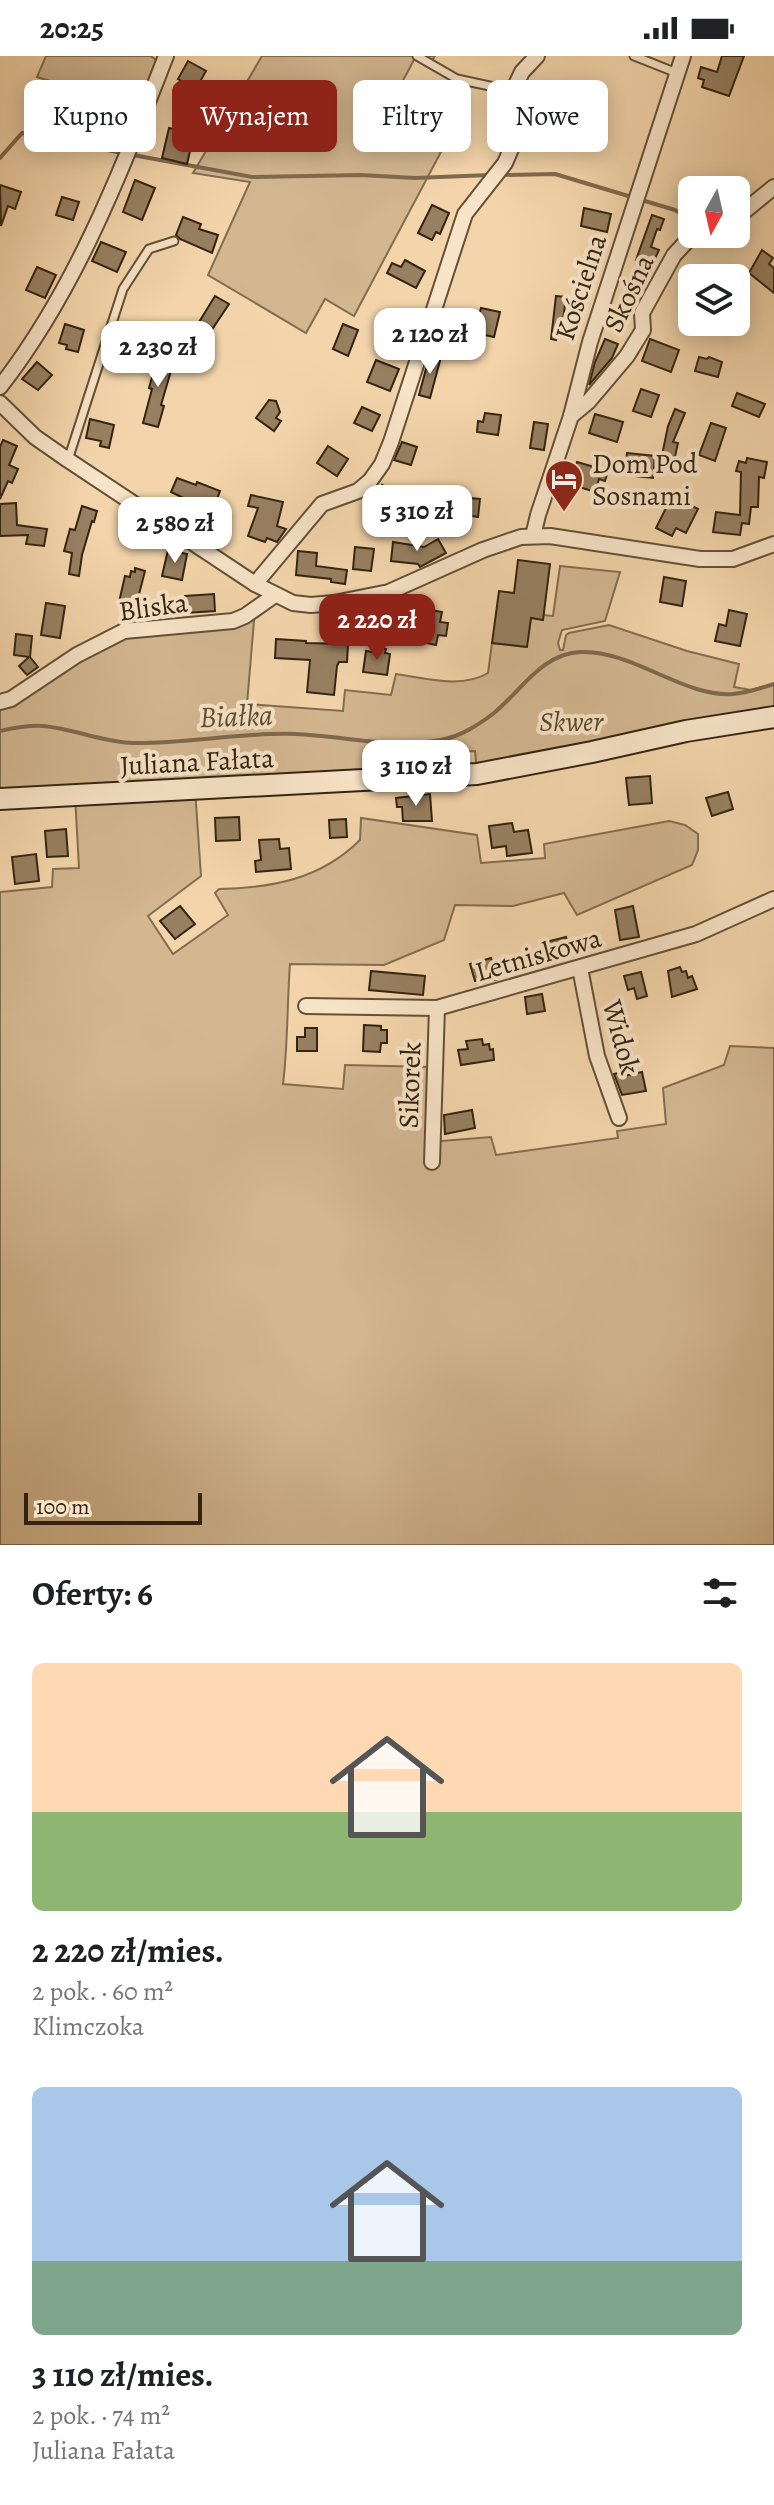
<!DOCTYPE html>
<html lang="pl">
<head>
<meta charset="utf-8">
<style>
	:root { --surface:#fff; --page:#f6f6f6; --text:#202124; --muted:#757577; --accent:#8f2418 }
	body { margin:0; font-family:Alegreya,serif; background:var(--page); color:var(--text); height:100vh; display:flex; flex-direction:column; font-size:30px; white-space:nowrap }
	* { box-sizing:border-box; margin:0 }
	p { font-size:26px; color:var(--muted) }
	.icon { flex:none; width:44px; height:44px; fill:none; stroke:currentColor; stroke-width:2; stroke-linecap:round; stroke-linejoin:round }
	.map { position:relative; height:1489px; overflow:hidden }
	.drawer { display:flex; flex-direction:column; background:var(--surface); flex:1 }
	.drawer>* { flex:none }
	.guide { position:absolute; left:24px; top:24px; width:726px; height:72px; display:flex; gap:16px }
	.needle { width:52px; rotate:188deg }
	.fabs { position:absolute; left:678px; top:120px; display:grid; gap:16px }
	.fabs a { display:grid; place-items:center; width:72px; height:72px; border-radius:12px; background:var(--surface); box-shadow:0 4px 20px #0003; font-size:40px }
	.scale { position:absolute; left:24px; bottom:20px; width:178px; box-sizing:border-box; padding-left:8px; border:4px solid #332310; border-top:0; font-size:22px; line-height:28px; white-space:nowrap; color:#332310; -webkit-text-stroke:6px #f8e4c8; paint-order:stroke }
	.price { position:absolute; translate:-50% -68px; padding:0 18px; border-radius:16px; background:#fff; color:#222; font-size:26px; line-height:52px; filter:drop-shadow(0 2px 4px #0008) }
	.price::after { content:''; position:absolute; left:50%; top:48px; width:24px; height:18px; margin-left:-12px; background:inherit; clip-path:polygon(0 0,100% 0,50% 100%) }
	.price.selected { background:var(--accent); color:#fff }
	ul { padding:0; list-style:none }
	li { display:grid; align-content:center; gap:16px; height:424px; padding:0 32px }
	li span { display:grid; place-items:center; height:248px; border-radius:12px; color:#555 }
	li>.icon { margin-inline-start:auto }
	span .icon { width:144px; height:144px; fill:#fffc; stroke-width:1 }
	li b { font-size:34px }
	h2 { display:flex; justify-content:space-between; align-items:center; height:96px; padding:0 32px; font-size:34px }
	.chip { padding:0 28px; border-radius:12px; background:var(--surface); box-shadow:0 4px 20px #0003; font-size:28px; line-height:72px }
	.chip.selected { background:var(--accent); color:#fff }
	.status { display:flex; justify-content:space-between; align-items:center; height:56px; padding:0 40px; background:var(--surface); direction:ltr }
	.status svg { height:22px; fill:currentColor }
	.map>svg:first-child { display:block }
	.green { fill:#d3b791; stroke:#836d50; stroke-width:2 }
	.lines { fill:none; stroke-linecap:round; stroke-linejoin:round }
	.stream { stroke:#7f694d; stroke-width:4 }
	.building { fill:#978061; stroke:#332310; stroke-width:2 }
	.lane-casing { stroke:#635037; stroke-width:11 }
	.street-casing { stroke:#635037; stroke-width:18 }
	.secondary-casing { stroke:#332310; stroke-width:24 }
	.lane { stroke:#f8e4c8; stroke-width:7 }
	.street { stroke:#f8e4c8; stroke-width:14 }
	.secondary { stroke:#f8e4c8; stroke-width:20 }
	.labels { text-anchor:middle; stroke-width:8; stroke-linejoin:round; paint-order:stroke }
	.street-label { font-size:28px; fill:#332310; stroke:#f8e4c8 }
	.poi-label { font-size:28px; fill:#332310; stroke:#f8e4c8; text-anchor:start }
	.park-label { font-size:28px; font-style:italic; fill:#5b4830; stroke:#f8e4c8 }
	.water-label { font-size:30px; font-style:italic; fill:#5f4c34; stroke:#f8e4c8 }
</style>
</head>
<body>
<div class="status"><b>20:25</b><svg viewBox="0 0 49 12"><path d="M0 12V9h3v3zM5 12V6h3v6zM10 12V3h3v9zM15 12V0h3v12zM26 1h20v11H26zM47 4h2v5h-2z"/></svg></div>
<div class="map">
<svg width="774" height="1489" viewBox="0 0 774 1489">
	<rect width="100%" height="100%" fill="#f4d5ab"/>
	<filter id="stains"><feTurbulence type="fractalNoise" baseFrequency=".0025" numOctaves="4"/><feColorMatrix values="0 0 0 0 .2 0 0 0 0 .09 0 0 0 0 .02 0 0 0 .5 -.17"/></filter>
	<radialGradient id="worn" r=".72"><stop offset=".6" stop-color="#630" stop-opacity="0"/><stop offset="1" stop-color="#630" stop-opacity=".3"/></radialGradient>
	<g class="green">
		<path d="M46 0H151L162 9 145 54 37 21Z"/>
		<path d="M262 0H435L430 7 416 0 382 64 441 96 354 260 325 243 306 277 208 219 250 126 193 117Z"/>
		<path d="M560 510 620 516 605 565 562 574 558 587 560 594H563L566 579 569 577 609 569 687 595 739 608 734 631 751 634 774 628V661L477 718 475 695 387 701 388 724 195 733 201 820 148 860 173 898 228 859 215 837 219 833C272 832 321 823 360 784L361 762 477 779 481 807 545 802 544 788 669 765 685 769 698 778V794L692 809 577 859 564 837 513 850 455 849 444 884 384 909 290 908C287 948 288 989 283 1028L343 1033 345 1009 431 1011 429 1086 491 1081 496 1099 618 1082 617 1075 666 1068 663 1032 724 1009 730 990 774 992V1489H0V836L52 831 53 813 79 812 75 739 0 743V646L124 575 211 569 255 553 247 648 343 655 345 634 391 639 396 618C424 622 462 633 488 617L492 587 526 591 531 562 543 559 553 560Z"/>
	</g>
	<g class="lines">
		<g class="stream">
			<path d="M133 99 252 121 361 119 415 122 490 119"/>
			<path d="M0 102 22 77 122 97"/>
			<path d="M503 119 555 118 675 154 692 164"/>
			<path d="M0 675C14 672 28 669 42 670 72 672 101 686 132 687 186 688 241 676 295 678 344 680 392 693 441 684 461 680 477 670 494 657 521 635 542 597 581 596 632 594 685 642 733 638 746 637 761 632 774 628"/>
		</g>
	</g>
	<g class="building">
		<path d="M722 0H744L729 40 702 31 704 24 698 22 701 11 717 16Z"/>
		<path d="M188 5 206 15 196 33 178 23Z"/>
		<path d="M415 26 435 38 433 42 436 44 431 52 428 50 424 55 405 43 408 39 405 36 410 27 413 29Z"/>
		<path d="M169 72 194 78 187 108 162 102Z"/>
		<path d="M135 124 155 132 142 164 123 156Z"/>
		<path d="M0 129 21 136 15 153 8 150 1 170Z"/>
		<path d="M62 141 79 146 73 164 56 159Z"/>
		<path d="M432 149 449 157 440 178 436 176 432 184 418 177Z"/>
		<path d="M584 152 611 158 607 176 581 170Z"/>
		<path d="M652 159 664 163 660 174 657 173 651 191 659 194 650 213 641 210 643 206 636 204Z"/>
		<path d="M183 161 201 168 199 173 218 179 212 197 180 183 176 179Z"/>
		<path d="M101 186 126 196 117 216 92 205Z"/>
		<path d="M762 194 773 202 769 208 774 212V237L749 217Z"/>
		<path d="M405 204 425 215 416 232 387 217 392 207 401 211Z"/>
		<path d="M37 211 56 219 45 242 26 234Z"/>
		<path d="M215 240 229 248 201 290 190 282 193 269 196 271Z"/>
		<path d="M556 240 566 241 561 280 557 279 556 284 551 283Z"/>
		<path d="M481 252 500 256 494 281 467 275 470 261 478 263Z"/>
		<path d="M65 268 84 274 78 296 66 293 67 289 59 287Z"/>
		<path d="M343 268 358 274 348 300 333 293Z"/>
		<path d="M605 283 618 288 612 302 589 329 595 306Z"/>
		<path d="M650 283 679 294 671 316 642 305Z"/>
		<path d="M159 297 175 301 161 349 164 350 158 371 143 367 152 333 149 332Z"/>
		<path d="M430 298 441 301 430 342 419 339Z"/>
		<path d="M699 301 707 303 709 301 722 306 718 321 695 315Z"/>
		<path d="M376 304 399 313 390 335 367 326Z"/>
		<path d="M37 306 52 319 38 334 22 323Z"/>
		<path d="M641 333 659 339 651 361 633 355Z"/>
		<path d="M737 337 765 348 759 361 732 350Z"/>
		<path d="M269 344 276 345 280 356 276 362 281 365 274 375 256 362Z"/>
		<path d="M362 351 380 359 372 375 354 367Z"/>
		<path d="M675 353 685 357 673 386 678 387 674 405 666 404 665 406 661 404 668 370Z"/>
		<path d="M485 357 501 359 498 379 477 376 478 365 483 366Z"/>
		<path d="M595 358 623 366 617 386 589 377Z"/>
		<path d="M90 363 114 369 109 392 100 390 101 385 86 382Z"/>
		<path d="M534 366 548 368 544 394 530 392Z"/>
		<path d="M711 367 726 372 715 405 699 399Z"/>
		<path d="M3 384 17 390 9 409 18 413 12 427 8 425 0 443V391Z"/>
		<path d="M402 386 417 391 411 409 394 404Z"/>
		<path d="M328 390 348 403 337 420 317 407Z"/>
		<path d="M627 397 655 400 653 422 625 419Z"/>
		<path d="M747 402 767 406 764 422 759 421 758 451H751L749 468 742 467 740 479 713 476 716 456 740 459 741 416 736 415 739 405 746 407Z"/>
		<path d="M577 406 608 415 605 425 599 423 595 436 570 428Z"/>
		<path d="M177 422 196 429 197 426 220 435 212 456 171 436Z"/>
		<path d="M382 429 399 438 390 457 373 449Z"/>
		<path d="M415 438 459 445 460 441 480 443 478 461 431 452 430 461 412 458Z"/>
		<path d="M251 439 283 446 277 470 286 473 277 486 267 482 265 486 248 480 258 452 248 450Z"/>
		<path d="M672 440 698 453 686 477 676 472 672 480 656 472Z"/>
		<path d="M16 447 17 469 47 473 44 490 26 488 28 479 0 480V448Z"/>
		<path d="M82 450 97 455 94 466 92 465 82 499 79 520 69 518 72 497 64 495 70 473 75 474Z"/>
		<path d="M438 483 446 497 420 511 418 508 391 505 393 486 424 491Z"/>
		<path d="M355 491 374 493 371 515 353 513Z"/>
		<path d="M168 494 187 498 182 524 162 520Z"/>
		<path d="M298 495 317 497 316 510 347 514 345 528 331 526V523L296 519Z"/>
		<path d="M518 504 550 508 543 564 531 562 527 591 492 587 499 535 514 537Z"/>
		<path d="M135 512 145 515 136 550 119 546 125 520 130 521 131 515 135 516Z"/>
		<path d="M664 521 686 525 682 550 660 546Z"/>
		<path d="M214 538 215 555 186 557 185 540Z"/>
		<path d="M46 547 65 550 60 582 41 579Z"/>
		<path d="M426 553 442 556 440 566 448 567 446 580 438 579 436 589 422 586 423 576 417 575 419 563 424 564Z"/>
		<path d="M729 554 747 558 740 590 715 585 719 568 726 570Z"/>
		<path d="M16 578 32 580 30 601 38 611 27 619 19 610 29 601 14 599Z"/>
		<path d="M276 583 306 585V587L348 588 347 606H339L337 610 334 639 307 636 310 604 275 602Z"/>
		<path d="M372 591 386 593 385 597 390 598 387 619 363 616 366 595 372 596Z"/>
		<path d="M650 720 652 747 629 749 626 722Z"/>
		<path d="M728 736 733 753 712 760 706 742Z"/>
		<path d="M430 738 432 765H403L402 751H397L396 742Z"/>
		<path d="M239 761 240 784 216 785 215 762Z"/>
		<path d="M346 763 347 781 330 782 329 764Z"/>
		<path d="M512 767 514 776 528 774 532 797 507 800 506 790 492 792 489 770Z"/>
		<path d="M66 773 68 800 47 801 45 775Z"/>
		<path d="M279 783 280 793 289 792 291 813 256 816 255 805 261 804 259 784Z"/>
		<path d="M36 798 39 825 15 828 12 801Z"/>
		<path d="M180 850 195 868 175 883 160 865Z"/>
		<path d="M633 850 639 881 620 884 615 854Z"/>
		<path d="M566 881 571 899 551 904 546 886Z"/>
		<path d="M491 902 498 923 484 927 483 923 475 925 470 908Z"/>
		<path d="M680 911 682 916 686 915 688 922 692 920 697 933 672 941 668 915Z"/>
		<path d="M371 915 425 920 423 939 369 934Z"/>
		<path d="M641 916 647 940 637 943 634 932 628 934 624 920Z"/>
		<path d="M542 938 545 955 527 958 525 941Z"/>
		<path d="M364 969 381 970V974H387V987H381L380 996 363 995Z"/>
		<path d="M305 972H317V995H297V981H305Z"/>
		<path d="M482 983 483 989 489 988 490 994 493 993 494 1004 461 1009 458 994 468 993 466 985Z"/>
		<path d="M623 1016 624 1020 642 1016 646 1035 622 1039 614 1018Z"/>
		<path d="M472 1054 475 1072 445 1078 444 1059Z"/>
	</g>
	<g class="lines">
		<defs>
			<g id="lane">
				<path d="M417 0 457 23 513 35"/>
				<path d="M634 0 677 17"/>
				<path d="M68 404 123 233 149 193 174 185"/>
			</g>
			<g id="street">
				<path d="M736 162 774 131"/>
				<path d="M0 331C77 232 121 115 166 0"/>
				<path d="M0 347 35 381 68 404 255 528 293 547 311 549 334 547 389 536 483 494 521 481 550 480 700 503H733L774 488"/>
				<path d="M571 360 589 345 627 300 643 274 642 257 674 199 688 184 705 178"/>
				<path d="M533 480 538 459 571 360 590 286 683 0"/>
				<path d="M255 528 322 448 358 435 370 425 382 408 391 386 465 158 505 107 515 84 516 50 513 35 522 16 537 0"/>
				<path d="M0 646 11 643 77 599 124 575 233 565 245 560 275 539"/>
				<path d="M580 912 597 1000 619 1062"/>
				<path d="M306 950 437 952 696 878 774 843"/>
				<path d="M432 1106 437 952"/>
			</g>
			<path id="secondary" d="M0 743 477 718 592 696 686 675 774 661"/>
		</defs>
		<use href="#lane" class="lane-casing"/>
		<use href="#street" class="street-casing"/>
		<use href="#secondary" class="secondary-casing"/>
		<use href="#lane" class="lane"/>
		<use href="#street" class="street"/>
		<use href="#secondary" class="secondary"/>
	</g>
	<defs>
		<symbol id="hotel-pin" viewBox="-11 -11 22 30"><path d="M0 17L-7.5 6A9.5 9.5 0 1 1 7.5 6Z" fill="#8f2418" stroke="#f8e4c8"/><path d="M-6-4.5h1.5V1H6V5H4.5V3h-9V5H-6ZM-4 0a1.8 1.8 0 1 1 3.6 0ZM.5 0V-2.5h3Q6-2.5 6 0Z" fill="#fff"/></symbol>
	</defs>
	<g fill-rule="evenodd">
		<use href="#hotel-pin" x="542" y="401" width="44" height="60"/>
	</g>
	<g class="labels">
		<g class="street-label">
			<text transform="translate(580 231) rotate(-72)" y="10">Kościelna</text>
			<text transform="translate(628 237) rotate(-65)" y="10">Skośna</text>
			<text transform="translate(153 550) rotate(-8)" y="10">Bliska</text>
			<text transform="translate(197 705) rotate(-3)" y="10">Juliana Fałata</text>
			<text transform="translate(538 898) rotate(-16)" y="10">Letniskowa</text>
			<text transform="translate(622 981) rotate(75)" y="10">Widok</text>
			<text transform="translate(409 1029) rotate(-88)" y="10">Sikorek</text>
		</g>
		<g class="poi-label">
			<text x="592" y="417">Dom Pod<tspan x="592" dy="32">Sosnami</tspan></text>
		</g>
		<g class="park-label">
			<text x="571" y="675">Skwer</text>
		</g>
		<g class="water-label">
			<text transform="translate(236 660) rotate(-2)" y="10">Białka</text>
		</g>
	</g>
	<rect width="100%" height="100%" filter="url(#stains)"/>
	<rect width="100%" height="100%" fill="url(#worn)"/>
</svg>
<div class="fabs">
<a><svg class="needle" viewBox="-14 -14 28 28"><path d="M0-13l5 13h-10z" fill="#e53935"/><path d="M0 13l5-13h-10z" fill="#757577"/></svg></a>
<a><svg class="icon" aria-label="layers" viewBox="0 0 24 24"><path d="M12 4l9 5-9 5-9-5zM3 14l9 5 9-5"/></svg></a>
</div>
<div class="scale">100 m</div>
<b class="price" style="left:430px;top:320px">2 120 zł</b>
<b class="price" style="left:158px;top:333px">2 230 zł</b>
<b class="price" style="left:417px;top:497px">5 310 zł</b>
<b class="price" style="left:175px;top:509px">2 580 zł</b>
<b class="price selected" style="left:377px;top:606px">2 220 zł</b>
<b class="price" style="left:416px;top:752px">3 110 zł</b>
<div class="guide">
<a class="chip">Kupno</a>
<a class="chip selected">Wynajem</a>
<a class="chip">Filtry</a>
<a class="chip">Nowe</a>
</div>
</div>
<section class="drawer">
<h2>Oferty: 6<svg class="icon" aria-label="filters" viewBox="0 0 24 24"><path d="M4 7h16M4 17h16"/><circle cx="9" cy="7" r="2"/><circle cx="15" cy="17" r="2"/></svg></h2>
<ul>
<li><span style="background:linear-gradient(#ffd9b3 60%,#8fb573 0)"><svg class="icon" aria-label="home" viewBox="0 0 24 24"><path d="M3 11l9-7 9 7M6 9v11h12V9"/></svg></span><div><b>2 220 zł/mies.</b><p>2 pok. · 60 m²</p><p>Klimczoka</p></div></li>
<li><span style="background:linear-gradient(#a9c7e8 70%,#7fa58c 0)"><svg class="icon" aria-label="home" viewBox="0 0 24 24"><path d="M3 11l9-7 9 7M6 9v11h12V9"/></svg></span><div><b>3 110 zł/mies.</b><p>2 pok. · 74 m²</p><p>Juliana Fałata</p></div></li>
</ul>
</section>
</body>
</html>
